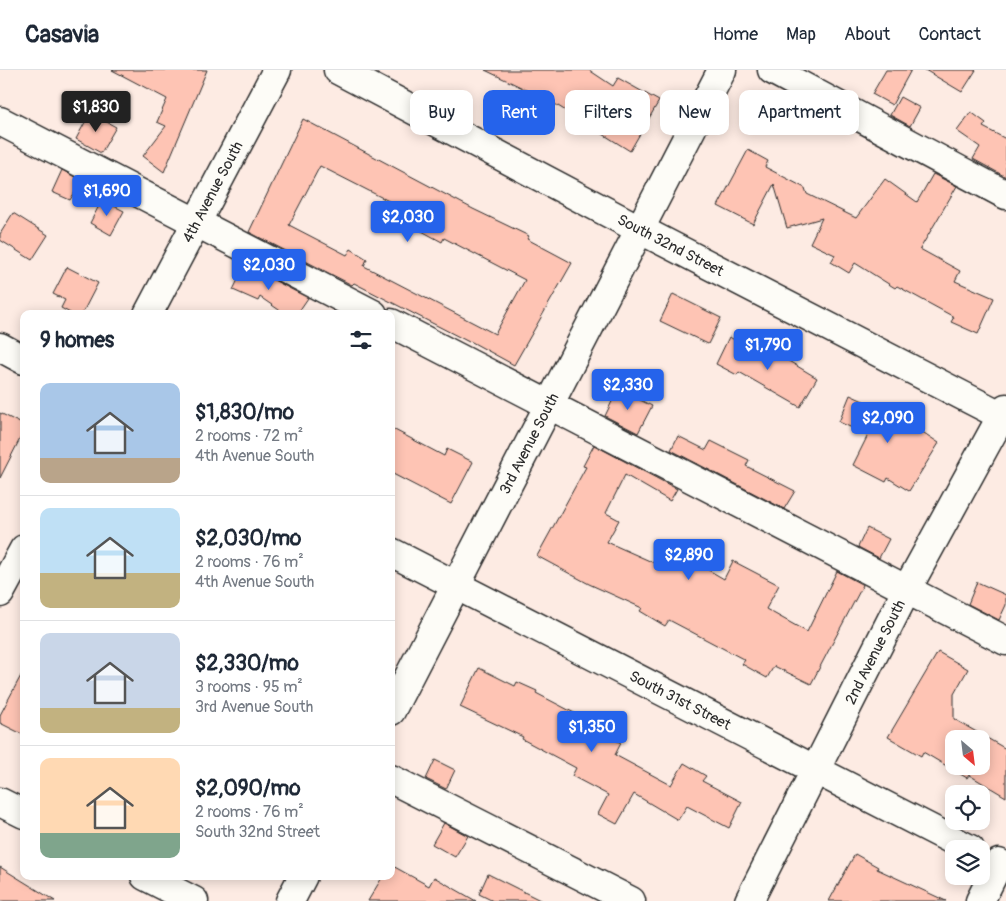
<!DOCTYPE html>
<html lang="en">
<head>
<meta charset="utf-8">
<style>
	:root { --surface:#fff; --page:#f6f6f7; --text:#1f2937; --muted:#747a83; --line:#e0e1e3; --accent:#2563eb }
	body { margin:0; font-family:Pangolin,sans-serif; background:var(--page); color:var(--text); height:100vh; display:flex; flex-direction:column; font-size:19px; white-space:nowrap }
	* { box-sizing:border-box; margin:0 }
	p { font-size:16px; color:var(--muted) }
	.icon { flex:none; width:28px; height:28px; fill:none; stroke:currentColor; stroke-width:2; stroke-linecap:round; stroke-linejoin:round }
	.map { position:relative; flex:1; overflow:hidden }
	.sheet { position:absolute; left:20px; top:240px; width:375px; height:570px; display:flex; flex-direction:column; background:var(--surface); border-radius:10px; box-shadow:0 2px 12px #0003 }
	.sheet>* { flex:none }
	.guide { position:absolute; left:410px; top:20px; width:475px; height:45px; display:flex; gap:10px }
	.needle { width:32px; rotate:152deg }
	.buttons { position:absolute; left:945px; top:660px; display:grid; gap:10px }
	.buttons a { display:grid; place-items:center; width:45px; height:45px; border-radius:10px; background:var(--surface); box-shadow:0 2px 12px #0003; font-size:25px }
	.price { position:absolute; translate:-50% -42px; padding:0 11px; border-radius:5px; background:var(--accent); color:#fff; font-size:16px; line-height:32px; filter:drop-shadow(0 1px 2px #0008) }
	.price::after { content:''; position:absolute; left:50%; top:30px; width:15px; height:11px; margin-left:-8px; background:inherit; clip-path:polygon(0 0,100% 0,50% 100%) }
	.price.on { background:#222; color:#fff }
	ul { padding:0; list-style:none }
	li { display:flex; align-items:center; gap:15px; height:125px; padding:0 20px }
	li+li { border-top:1px solid var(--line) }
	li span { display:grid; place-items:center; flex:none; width:140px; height:100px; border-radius:10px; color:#555 }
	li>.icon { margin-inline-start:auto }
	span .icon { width:60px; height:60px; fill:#fffc; stroke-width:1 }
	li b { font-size:21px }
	h2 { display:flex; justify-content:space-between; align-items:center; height:60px; padding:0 20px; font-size:21px }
	.pill { padding:0 18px; border-radius:10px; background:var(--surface); box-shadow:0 2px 12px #0003; font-size:18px; line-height:45px }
	.pill.on { background:var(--accent); color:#fff }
	header { display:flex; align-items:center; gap:30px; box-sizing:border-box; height:70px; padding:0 25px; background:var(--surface); border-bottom:1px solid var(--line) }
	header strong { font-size:24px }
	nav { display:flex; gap:28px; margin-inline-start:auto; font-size:18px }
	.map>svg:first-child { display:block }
	.building { fill:#fec4b4; stroke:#2b2b2b; fill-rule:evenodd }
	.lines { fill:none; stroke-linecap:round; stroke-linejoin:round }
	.minor-casing { stroke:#2b2b2b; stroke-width:31 }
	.minor { stroke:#fdfcf7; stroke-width:28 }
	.labels { text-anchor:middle; stroke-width:4; stroke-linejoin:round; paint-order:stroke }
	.street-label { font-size:15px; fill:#2b2b2b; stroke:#fdfcf7 }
</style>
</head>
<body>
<header>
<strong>Casavia</strong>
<nav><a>Home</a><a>Map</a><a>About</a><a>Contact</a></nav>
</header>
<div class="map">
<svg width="1006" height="831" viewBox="0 0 1006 831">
	<rect width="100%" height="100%" fill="#fdebe3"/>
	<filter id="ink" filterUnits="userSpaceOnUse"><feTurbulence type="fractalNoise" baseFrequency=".02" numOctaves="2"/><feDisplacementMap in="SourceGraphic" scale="10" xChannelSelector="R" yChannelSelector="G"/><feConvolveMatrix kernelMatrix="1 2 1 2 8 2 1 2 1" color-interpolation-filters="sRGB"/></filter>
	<g filter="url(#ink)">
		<g class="building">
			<path d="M112 0H207L164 102 143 86 166 56 157 52 167 29Z"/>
			<path d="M485 0H589L613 16 618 8 659 31 630 81 550 31Z"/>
			<path d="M886 0H911L892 35 872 24Z"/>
			<path d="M925 0H976L962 22Z"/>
			<path d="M900 27 920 38 910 56 890 45Z"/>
			<path d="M971 42 986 53 983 57 1006 69V107L973 89 980 77 957 61Z"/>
			<path d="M90 43 116 57 101 83 76 69Z"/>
			<path d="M303 49 473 139 529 166 527 169 572 193 514 295 470 271 469 272 354 213 352 215 249 162ZM320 96 424 149 418 159 442 172 444 168 525 210 495 264 364 196 367 189 351 179 347 185 289 155Z"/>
			<path d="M748 80 768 91 765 97 805 118 807 124 856 148 885 109 917 132 933 104 957 116 920 179 960 201 955 211 994 228 978 264 951 252 954 247 897 216 895 218 855 193 849 203 831 192 835 185 810 173 822 148 787 158 774 114 753 154 718 136Z"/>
			<path d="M62 100 82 111 70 130 52 122Z"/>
			<path d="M102 130 124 141 111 165 90 153Z"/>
			<path d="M13 143 48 165 32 190 0 170V164Z"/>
			<path d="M245 195 308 228 297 244H285L260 227 258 231 233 220Z"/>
			<path d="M67 197 98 213 82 244H72L61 238 65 230 53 224Z"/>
			<path d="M673 224 721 248 708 274 660 251Z"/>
			<path d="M729 267 774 289 777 284 817 308 800 337 739 302 737 305 716 294Z"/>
			<path d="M618 319 652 336 638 363 605 346Z"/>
			<path d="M850 325 881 339 880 342 921 361 939 373 909 421 888 408 886 412 853 395 868 365 839 352Z"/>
			<path d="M0 343 24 355V361L0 408Z"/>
			<path d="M391 358 444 386 447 379 473 392 451 434 391 403Z"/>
			<path d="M678 366 706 380 711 371 749 390 746 396 795 421 784 439 671 380Z"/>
			<path d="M594 375 677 419 670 431 625 405 606 443 619 450 607 472 661 496 671 478 724 509 733 491 779 515 766 539 807 562 837 501 863 515 811 614 774 596 767 608 742 594 745 590 669 550 665 556 640 541 642 538 589 514 537 486 586 397 583 396Z"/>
			<path d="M867 458 889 469 879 488 858 477Z"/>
			<path d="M977 512 1006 525V535L999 550 968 534Z"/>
			<path d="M938 582 968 599 954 624V649L1006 679V727L969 705 967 708 923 682 921 686 888 667ZM954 669H981V696H954Z"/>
			<path d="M479 598 515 616 517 612 537 621 536 623 580 646 578 650 621 673 615 685 671 715 684 693 706 706 702 711 742 732 729 758 687 736 678 750 634 724 617 754 598 744 608 725 572 706 576 698 522 669 523 667 460 637Z"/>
			<path d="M24 600V665L0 653V645Z"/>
			<path d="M435 690 455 700 446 719 426 709Z"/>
			<path d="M444 753 468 766 455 787 432 774Z"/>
			<path d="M855 784 878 797 877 799 946 831H829Z"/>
			<path d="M391 795 429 816 434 807 476 831H368L383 806H391Z"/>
			<path d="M0 797 55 831H0Z"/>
			<path d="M488 804 542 831H493L479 824Z"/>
		</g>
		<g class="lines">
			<defs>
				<g id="minor">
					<path id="s1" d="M338 0 639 159 1006 348"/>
					<path d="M772 0 1006 125"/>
					<path d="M0 51 373 244"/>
					<path id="s2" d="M148 244 277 0"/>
					<path d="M391 253 1006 571"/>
					<path d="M0 277 24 290"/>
					<path id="s3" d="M391 482 970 779"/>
					<path d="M0 523 24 479"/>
					<path id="s4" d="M391 641 722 0"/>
					<path d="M391 709 631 831"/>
					<path d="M0 732 24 744"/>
					<path d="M145 806 194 831"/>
					<path d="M290 831 303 806"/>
					<path id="s5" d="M749 831 907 519 1006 338"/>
					<path d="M980 831 999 793"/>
				</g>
			</defs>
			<use href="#minor" class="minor-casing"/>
			<use href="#minor" class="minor"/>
		</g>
	</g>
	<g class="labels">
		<g class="street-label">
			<text dy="5" stroke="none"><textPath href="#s2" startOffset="138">4th Avenue South</textPath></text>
			<text dy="5" stroke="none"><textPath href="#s1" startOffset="376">South 32nd Street</textPath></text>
			<text dy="5" stroke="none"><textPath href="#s4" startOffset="301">3rd Avenue South</textPath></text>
			<text dy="5" stroke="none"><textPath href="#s5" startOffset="279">2nd Avenue South</textPath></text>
			<text dy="5" stroke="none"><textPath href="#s3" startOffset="325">South 31st Street</textPath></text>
		</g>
	</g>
</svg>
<div class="buttons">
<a><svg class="needle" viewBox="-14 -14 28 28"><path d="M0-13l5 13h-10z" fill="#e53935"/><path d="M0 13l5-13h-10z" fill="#747a83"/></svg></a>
<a><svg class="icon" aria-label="locate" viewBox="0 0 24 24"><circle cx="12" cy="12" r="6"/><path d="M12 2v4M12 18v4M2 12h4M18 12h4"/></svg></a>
<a><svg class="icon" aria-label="layers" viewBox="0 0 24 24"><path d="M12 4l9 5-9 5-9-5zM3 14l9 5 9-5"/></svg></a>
</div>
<b class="price on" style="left:96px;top:63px">$1,830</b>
<b class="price" style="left:107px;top:147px">$1,690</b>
<b class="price" style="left:408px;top:173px">$2,030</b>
<b class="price" style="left:269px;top:221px">$2,030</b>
<b class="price" style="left:768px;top:301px">$1,790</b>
<b class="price" style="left:628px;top:341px">$2,330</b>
<b class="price" style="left:888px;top:374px">$2,090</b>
<b class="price" style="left:689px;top:511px">$2,890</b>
<b class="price" style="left:592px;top:683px">$1,350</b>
<div class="guide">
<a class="pill">Buy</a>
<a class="pill on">Rent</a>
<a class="pill">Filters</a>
<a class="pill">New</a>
<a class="pill">Apartment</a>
</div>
<section class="sheet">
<h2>9 homes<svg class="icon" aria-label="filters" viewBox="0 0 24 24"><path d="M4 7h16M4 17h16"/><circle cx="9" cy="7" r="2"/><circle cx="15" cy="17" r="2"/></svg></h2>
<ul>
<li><span style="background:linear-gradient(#a9c7e8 75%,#b9a48a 0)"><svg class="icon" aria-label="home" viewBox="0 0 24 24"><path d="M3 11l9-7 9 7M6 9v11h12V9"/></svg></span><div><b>$1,830/mo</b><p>2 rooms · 72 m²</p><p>4th Avenue South</p></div></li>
<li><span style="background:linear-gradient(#bfe0f5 65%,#c2b280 0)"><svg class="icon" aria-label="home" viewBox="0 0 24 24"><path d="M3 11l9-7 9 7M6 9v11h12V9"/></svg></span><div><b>$2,030/mo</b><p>2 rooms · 76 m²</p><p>4th Avenue South</p></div></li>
<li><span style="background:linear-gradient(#c9d6e8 75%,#c2b280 0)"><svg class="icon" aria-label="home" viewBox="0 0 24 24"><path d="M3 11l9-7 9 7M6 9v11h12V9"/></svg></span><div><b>$2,330/mo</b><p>3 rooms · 95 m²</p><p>3rd Avenue South</p></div></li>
<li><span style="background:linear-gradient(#ffd9b3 75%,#7fa58c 0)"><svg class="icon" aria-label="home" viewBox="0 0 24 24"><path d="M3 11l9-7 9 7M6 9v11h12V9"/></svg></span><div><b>$2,090/mo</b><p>2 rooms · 76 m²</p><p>South 32nd Street</p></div></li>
</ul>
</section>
</div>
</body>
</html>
